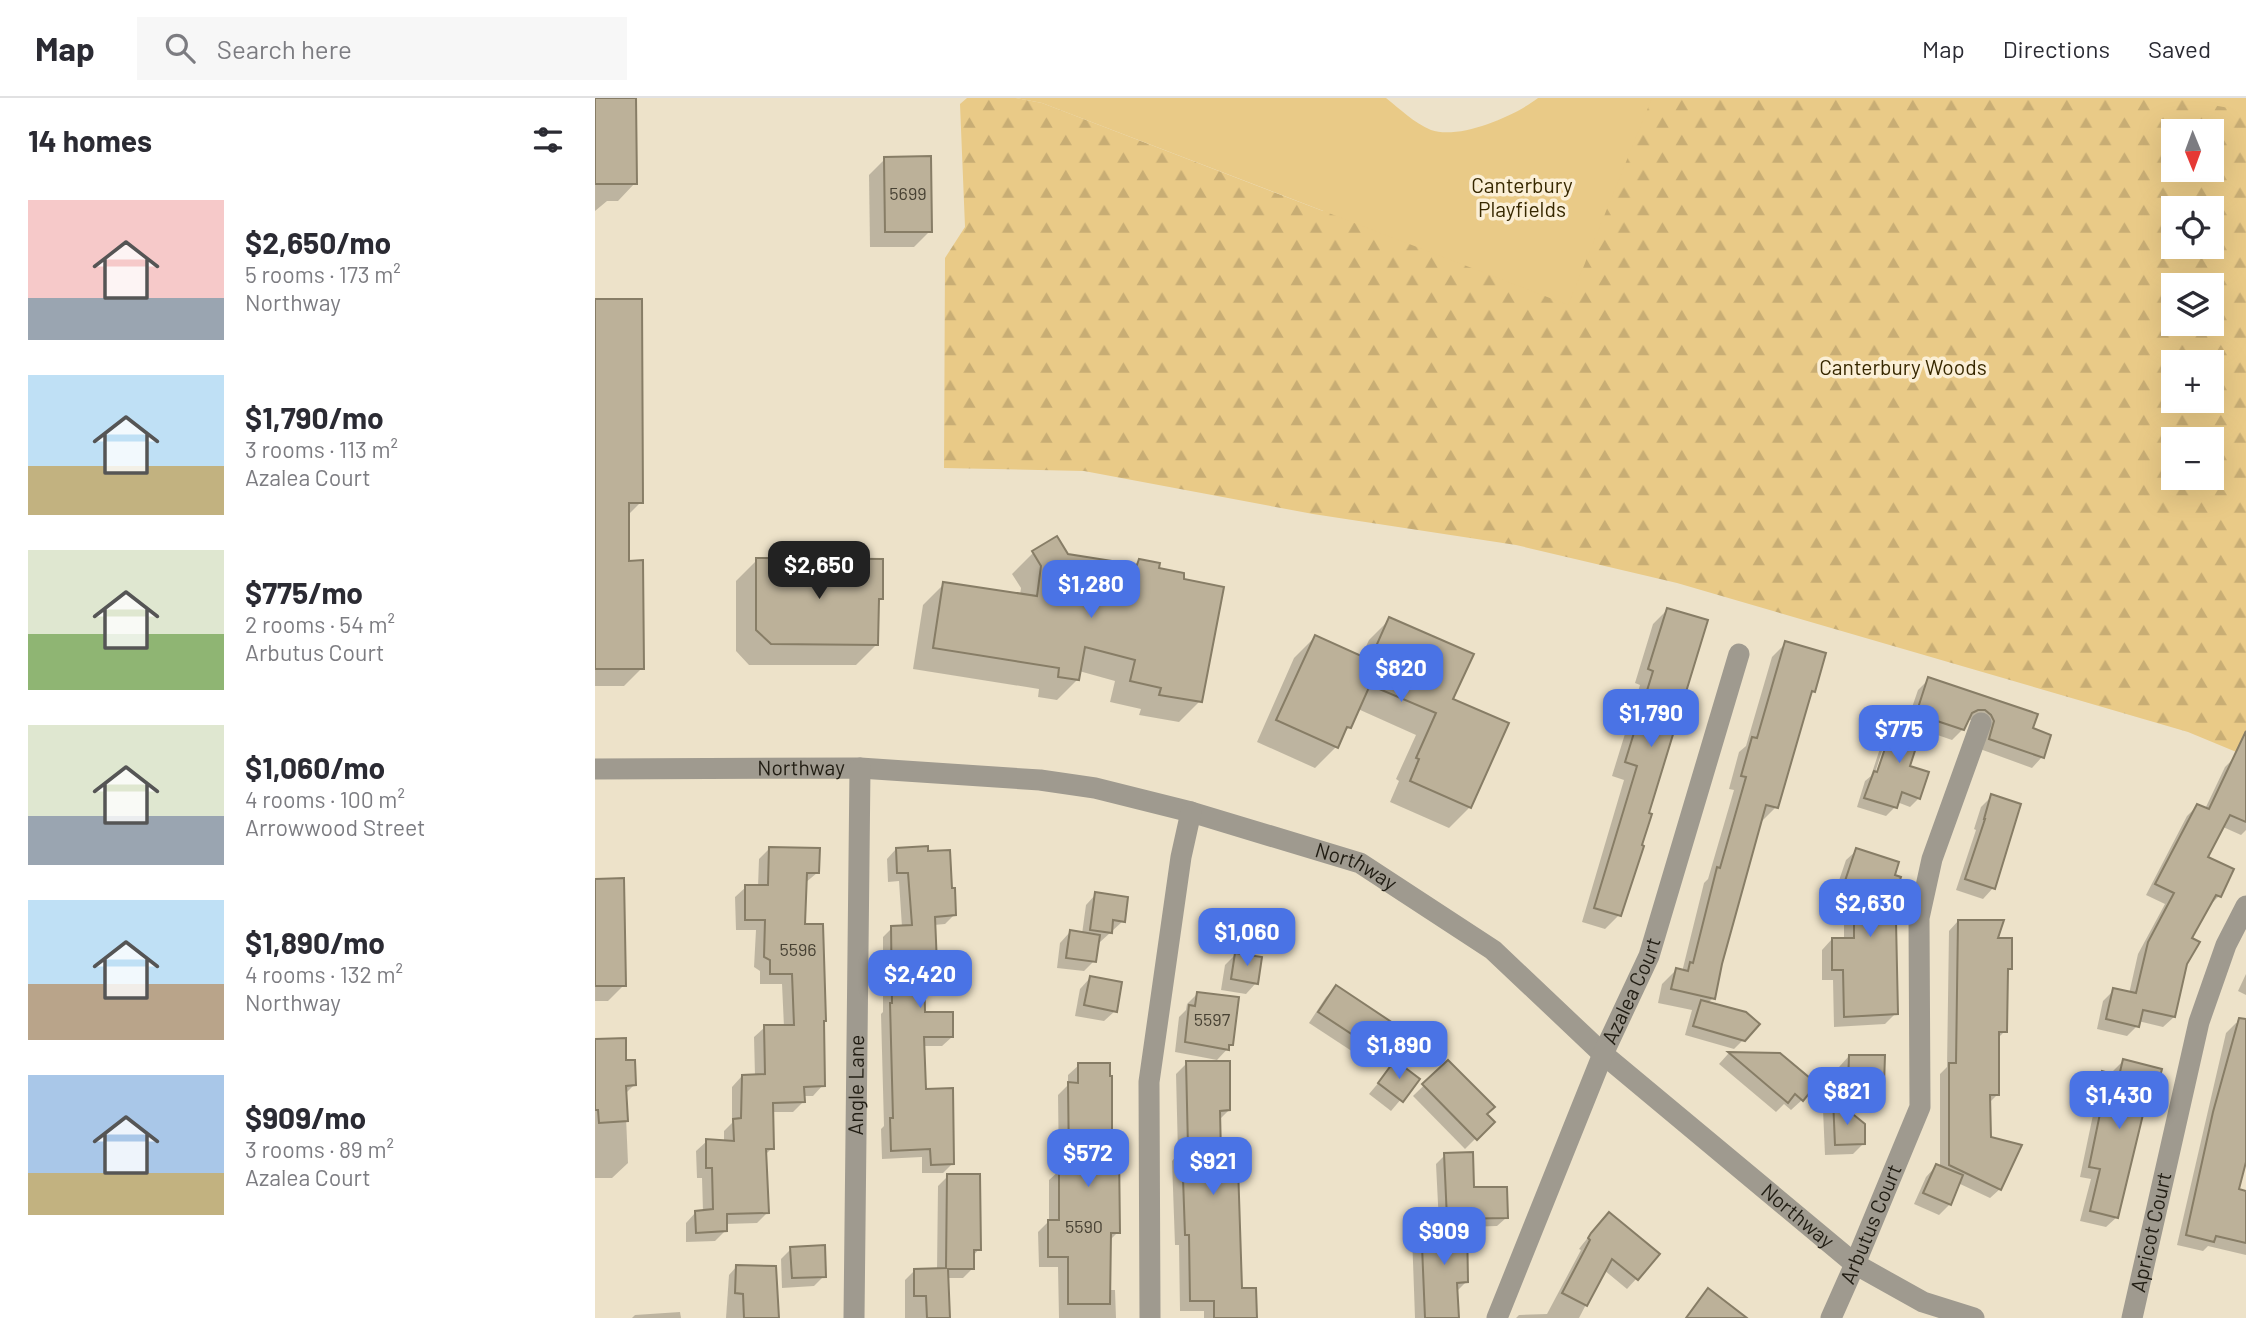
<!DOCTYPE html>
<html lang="en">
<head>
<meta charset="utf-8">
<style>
	:root { --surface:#fff; --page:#f7f7f7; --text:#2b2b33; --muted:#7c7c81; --line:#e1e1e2; --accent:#4a73e5 }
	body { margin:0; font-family:Barlow,sans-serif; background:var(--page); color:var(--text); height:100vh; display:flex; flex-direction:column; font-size:26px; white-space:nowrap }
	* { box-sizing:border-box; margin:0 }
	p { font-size:23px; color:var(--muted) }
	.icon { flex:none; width:38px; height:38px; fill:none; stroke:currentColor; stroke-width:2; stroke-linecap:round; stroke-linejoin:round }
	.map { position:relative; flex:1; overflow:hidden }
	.details { display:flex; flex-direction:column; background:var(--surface); width:595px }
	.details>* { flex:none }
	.needle { width:46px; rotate:179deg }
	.fabs { position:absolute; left:1566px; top:21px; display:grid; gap:14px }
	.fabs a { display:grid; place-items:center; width:63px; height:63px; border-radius:0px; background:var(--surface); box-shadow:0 7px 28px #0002; font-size:35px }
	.price { position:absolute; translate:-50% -60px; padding:0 16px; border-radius:14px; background:var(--accent); color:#fff; font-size:23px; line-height:46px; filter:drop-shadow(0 2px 4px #0008) }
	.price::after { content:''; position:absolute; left:50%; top:42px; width:21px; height:16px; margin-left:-10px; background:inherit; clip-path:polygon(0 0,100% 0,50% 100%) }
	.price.selected { background:#222; color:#fff }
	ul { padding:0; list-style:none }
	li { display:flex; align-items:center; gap:21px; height:175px; padding:0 28px }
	li span { display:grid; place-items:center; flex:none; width:196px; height:140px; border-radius:0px; color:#555 }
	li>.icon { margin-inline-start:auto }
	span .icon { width:84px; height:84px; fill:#fffc; stroke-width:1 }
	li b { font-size:30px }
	h2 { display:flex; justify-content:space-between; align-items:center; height:84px; padding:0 28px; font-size:30px }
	header { display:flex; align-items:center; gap:42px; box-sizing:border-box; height:98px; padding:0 35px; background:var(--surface); border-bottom:2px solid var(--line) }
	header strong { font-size:33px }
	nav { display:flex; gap:38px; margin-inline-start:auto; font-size:24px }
	.search { width:490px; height:63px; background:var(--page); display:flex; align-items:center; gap:18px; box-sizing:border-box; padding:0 24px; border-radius:0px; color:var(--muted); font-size:26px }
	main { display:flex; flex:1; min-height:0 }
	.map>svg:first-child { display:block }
	.forest { fill:url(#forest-firs); fill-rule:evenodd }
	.park { fill:#e9ca87 }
	.shadow { fill:#0003; fill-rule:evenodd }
	.building { fill:#bcb199; stroke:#877d66; stroke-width:2 }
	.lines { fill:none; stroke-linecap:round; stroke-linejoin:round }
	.minor { stroke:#9f9a8f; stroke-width:21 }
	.labels { text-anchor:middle; stroke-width:7; stroke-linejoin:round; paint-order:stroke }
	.number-label { font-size:18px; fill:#484234 }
	.park-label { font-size:21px; fill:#372800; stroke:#fbefd6 }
	.street-label { font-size:21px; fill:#211d13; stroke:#fbefd6 }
</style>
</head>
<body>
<header>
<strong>Map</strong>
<div class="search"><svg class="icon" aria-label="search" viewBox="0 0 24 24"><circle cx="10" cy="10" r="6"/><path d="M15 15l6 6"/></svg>Search here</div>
<nav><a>Map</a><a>Directions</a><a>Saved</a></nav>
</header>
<main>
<section class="details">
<h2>14 homes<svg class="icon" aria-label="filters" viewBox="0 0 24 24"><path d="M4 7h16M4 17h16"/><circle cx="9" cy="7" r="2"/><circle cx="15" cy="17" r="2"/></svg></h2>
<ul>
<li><span style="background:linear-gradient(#f6c9c9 70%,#9aa5b1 0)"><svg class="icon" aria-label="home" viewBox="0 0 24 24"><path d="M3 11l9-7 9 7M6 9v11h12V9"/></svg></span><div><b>$2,650/mo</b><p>5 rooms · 173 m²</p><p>Northway</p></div></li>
<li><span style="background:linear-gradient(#bfe0f5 65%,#c2b280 0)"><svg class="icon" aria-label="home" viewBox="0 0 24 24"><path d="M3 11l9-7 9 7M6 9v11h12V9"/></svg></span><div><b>$1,790/mo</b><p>3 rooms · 113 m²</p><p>Azalea Court</p></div></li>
<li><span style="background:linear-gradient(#dfe7d0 60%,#8fb573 0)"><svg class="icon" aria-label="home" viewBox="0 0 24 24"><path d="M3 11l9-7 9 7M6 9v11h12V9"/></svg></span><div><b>$775/mo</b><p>2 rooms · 54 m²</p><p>Arbutus Court</p></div></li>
<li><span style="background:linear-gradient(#dfe7d0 65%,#9aa5b1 0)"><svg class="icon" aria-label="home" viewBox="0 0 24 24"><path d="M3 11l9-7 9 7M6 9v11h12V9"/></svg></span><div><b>$1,060/mo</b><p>4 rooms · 100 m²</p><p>Arrowwood Street</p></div></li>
<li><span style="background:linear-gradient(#bfe0f5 60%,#b9a48a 0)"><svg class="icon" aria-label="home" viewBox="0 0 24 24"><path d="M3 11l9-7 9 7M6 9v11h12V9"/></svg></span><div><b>$1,890/mo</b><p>4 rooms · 132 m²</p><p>Northway</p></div></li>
<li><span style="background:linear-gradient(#a9c7e8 70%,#c2b280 0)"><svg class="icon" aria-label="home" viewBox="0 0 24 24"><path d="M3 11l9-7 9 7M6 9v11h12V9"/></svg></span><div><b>$909/mo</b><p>3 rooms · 89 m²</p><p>Azalea Court</p></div></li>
</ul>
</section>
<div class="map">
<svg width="1651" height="1220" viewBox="0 0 1651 1220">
	<defs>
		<pattern id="forest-firs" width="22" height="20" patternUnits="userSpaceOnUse" patternTransform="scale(1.75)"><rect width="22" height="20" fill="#e9ca87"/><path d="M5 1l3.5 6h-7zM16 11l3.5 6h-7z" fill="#c8ad74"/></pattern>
	</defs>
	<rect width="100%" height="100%" fill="#ede2c9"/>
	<path class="forest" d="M372 0H421L447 5 728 113 869 108 956 0H1651V658L1593 634 1082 485 921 447 718 416 489 373 349 370 350 160 370 129 365 6ZM1578 33H1617V72H1578ZM1578 110H1617V149H1578ZM1578 187H1617V226H1578ZM1578 264H1617V303H1578ZM1578 341H1617V380H1578Z"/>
	<g class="park">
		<path d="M421 0H791C805 11 819 25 836 32 864 42 920 18 943 0H1057L973 207 447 5Z"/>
		<path d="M1578 0H1651V13Z"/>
	</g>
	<g class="shadow">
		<path d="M0 0H40V85L23 103H12L0 113Z"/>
		<path d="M290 61 335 133 319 149H275L274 77Z"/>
		<path d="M0 203 46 404 32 418 33 464 47 570 29 588H0Z"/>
		<path d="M438 455 539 468 544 463 587 483 605 603 584 624 544 617 546 611 515 604 520 583 484 573 483 581 462 602 443 599 444 591 318 571 328 507 349 486 425 497 426 490 417 476Z"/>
		<path d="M162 462 286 500 282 504V546L261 567H154L141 553V483Z"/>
		<path d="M1072 512 1052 716 1024 817 1010 831 987 824 1029 682 1017 678 1045 587 1040 585 1058 526Z"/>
		<path d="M795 521 856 602 875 709 854 730 795 704 804 683 801 681 821 637 763 611 754 629 746 638 741 649 720 670 662 644 699 560 720 539 766 559 774 542Z"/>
		<path d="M1191 545 1218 593 1214 597 1181 709 1167 723 1165 722 1125 866 1118 900 1112 906 1148 942 1139 951 1090 937 1097 912 1063 905 1067 886 1081 872 1087 874 1109 785 1113 781 1139 692 1134 691 1144 654 1151 648 1177 559Z"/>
		<path d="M1334 581 1436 631 1447 659 1437 670 1385 651 1379 622H1372L1368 631 1357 642 1325 631 1313 669 1324 700 1315 709 1302 704 1300 709 1291 718 1262 709 1270 683 1276 678 1293 626 1302 617 1313 621 1323 592ZM1296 625H1300L1281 682 1278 681Z"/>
		<path d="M1640 659 1651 664V732L1646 737 1628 729 1611 760 1624 798 1614 808 1595 841 1579 919 1568 929 1543 923 1542 928 1532 938 1502 931 1508 903 1519 892 1534 896 1543 856 1570 806 1551 797 1592 718 1602 708 1610 711 1630 669Z"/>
		<path d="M1397 698 1398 790 1388 801 1361 792 1381 732 1379 731 1386 709Z"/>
		<path d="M174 751 222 775 210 785 209 827 227 924 228 987 218 998H208V1004L198 1014H176L177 1050 170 1057 172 1115 162 1125 130 1126 131 1132 120 1143 91 1144V1125L101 1114H108L107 1080H102L101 1053 112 1043 129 1044V1033L137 1025V989L147 978H160L159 939 170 929H189L187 886H165V873L159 869 161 832H141L140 799 151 789H163L164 761Z"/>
		<path d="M301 751 359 817 350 826 339 827 340 865 331 875H327L328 916 357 939 347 948H328L329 992 357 1066 348 1075H327V1059L287 1061 286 1031 289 1028 286 916 288 914V839L297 830 307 829 304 783 293 784 292 761Z"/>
		<path d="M1262 752 1297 778 1290 825 1301 915 1290 926 1239 929 1238 882H1227V852L1237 841 1249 842V810L1236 806 1251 762Z"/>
		<path d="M0 782 29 887 13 903H0Z"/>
		<path d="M501 796 528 823 504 845H502L499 863 489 873 462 870 465 845 475 834 487 836 491 807Z"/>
		<path d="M620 814 645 840 635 850 606 846 609 824Z"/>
		<path d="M1363 823 1400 842 1415 870 1411 874 1410 933 1402 941V997L1394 1005V1040L1405 1091 1395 1100 1363 1085 1355 1106 1344 1117 1319 1106 1331 1079 1341 1068 1345 1070V976L1352 969 1354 833Z"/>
		<path d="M640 857 661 885 651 896 626 892 630 867Z"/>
		<path d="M1651 876V897L1643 893Z"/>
		<path d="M495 880 520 913 509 923 480 918 485 891Z"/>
		<path d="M741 889 805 931 788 957 778 967 714 925 731 899Z"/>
		<path d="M602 896 637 946 622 962 580 954 584 919 591 912 592 906Z"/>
		<path d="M1641 925 1649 927 1642 1092 1651 1095V1157L1613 1148 1608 1153 1582 1147 1631 935Z"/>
		<path d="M0 942 30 964 39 987 30 996 33 1065 17 1080H0Z"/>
		<path d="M1133 956 1184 957 1207 1002 1196 1012 1189 1006 1181 1014 1124 966Z"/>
		<path d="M1254 958 1288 987 1277 997H1243L1244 969Z"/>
		<path d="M1528 963 1557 1001 1548 1011 1522 1119 1511 1129 1485 1123 1496 1081 1485 1079 1498 1017 1491 1015 1497 986 1508 975 1517 978 1518 973Z"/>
		<path d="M801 964 823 981 796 1013 774 996Z"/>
		<path d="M853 964 897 1024 870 1051 818 998Z"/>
		<path d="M592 965 634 1012 624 1022V1058L645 1192 660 1220H609V1213H585L584 1147H580L577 1063 583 1056 581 976Z"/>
		<path d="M484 967 515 1055 523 1134 514 1143V1192H520L521 1220H464L463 1169H444L443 1134 454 1123V1082L464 1073 463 997 473 987V977Z"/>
		<path d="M1238 1002 1269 1045 1258 1056 1230 1057 1228 1012Z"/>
		<path d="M850 1057 877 1091 911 1120 902 1128 870 1129 871 1184 861 1194 862 1220H820L817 1136 827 1126H844L841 1066Z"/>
		<path d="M353 1078 384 1151 378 1158V1170L368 1180H352L353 1220H310V1182L319 1173 342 1172 343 1088Z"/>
		<path d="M1004 1126 1063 1157 1032 1191 1009 1172 984 1220H921L924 1217 952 1216 986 1152 984 1151 987 1147Z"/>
		<path d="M196 1151 229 1178 219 1188 187 1190 186 1161Z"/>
		<path d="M142 1168 182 1220H131L134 1177Z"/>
		<path d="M85 1214 86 1220H37L40 1217Z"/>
	</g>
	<g class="building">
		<path d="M0 0H41L42 86H0Z"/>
		<path d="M336 58 337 134H290L289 59Z"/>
		<path d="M0 201H47L48 405H34V463L48 462 49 571H0Z"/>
		<path d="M462 438 473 456 542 467 544 461 565 465 564 470 589 475V481L629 489 607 604 564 597 566 590 535 583 540 562 490 549 484 582 463 579 464 570 338 550 348 484 442 498 446 468 437 453Z"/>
		<path d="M161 460 288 461V501H284L283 547 176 546 161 532Z"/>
		<path d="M1072 510 1113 522 1054 715 1057 716 1047 747 1049 748 1026 818 999 810 1042 668 1030 664 1058 573 1053 571Z"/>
		<path d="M794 519 879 556 858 601 914 625 876 710 815 683 824 661 821 660 841 615 775 587 756 630 752 629 743 650 681 622 720 537 775 562Z"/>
		<path d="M1190 543 1231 555 1220 594 1217 593 1210 617 1183 710 1171 707 1127 866 1120 901 1076 891 1081 870 1093 873 1095 864 1098 865 1122 769 1125 770 1151 679 1146 678 1157 639 1162 640Z"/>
		<path d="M1333 579 1443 616 1438 630 1456 637 1449 660 1394 641 1399 623 1396 617 1390 612H1383L1377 615 1369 632 1321 616Z"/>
		<path d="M1302 615 1329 625 1315 668 1334 674 1325 701 1307 694 1302 710 1269 700 1279 673 1282 674Z"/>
		<path d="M1651 633V724L1635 717 1613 759 1639 771 1626 799 1621 797 1597 840 1605 844 1592 866 1580 919 1548 912 1544 929 1511 921 1518 890 1541 895 1553 844 1579 795 1560 786 1602 706 1614 711Z"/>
		<path d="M1396 696 1426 706 1400 791 1370 781 1390 721H1389Z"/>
		<path d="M333 748V753L355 752 357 790H360L361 817 340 819 342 866 329 867 330 914H358V939H329L331 991 358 990 359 1066 336 1067 335 1051 296 1053 295 1020H298L295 905H297L296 828 317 827 313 775H302L301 750Z"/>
		<path d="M174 749 225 750 224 775H212L210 826H228L231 923H229L230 988 209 989 210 1004 178 1005 179 1051H171L174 1115 132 1116V1133L101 1135 100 1113 118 1111 117 1070H111V1041L139 1043 138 1021 146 1020 147 977 170 976 169 927H199L197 876H175V862L169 859 170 822H150V787H173Z"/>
		<path d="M1261 750 1304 764 1300 777 1306 779 1292 823H1301L1303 916 1249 919 1248 872H1237V840H1259V800L1246 795Z"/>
		<path d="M29 780 31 888H0V781Z"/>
		<path d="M500 794 533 799 530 824 518 822 517 835 495 832Z"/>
		<path d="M619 812 651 816 647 841 616 836Z"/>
		<path d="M1363 822H1409L1403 840H1417V871H1413L1412 934H1404V997H1395L1396 1039 1427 1047 1406 1092 1354 1067V965H1361Z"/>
		<path d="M475 832 505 837 501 864 471 860Z"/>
		<path d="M640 855 667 859 663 886 636 881Z"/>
		<path d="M495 878 527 884 522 914 489 907Z"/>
		<path d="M741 887 807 931 790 958 723 914Z"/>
		<path d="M602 894 644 899 638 947H634V952L590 944 594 907 600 908Z"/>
		<path d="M1106 902 1151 914 1165 926 1150 943 1098 928Z"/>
		<path d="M1644 920 1651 921V1064L1644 1091 1651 1093V1145L1621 1138 1619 1144 1591 1137 1618 1014Z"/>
		<path d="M31 940V962H40L41 987 31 988 33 1023 4 1025 3 1012H0V941Z"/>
		<path d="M1133 954 1185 955 1222 986 1208 1003 1200 996 1193 1005Z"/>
		<path d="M1254 957H1290L1289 988 1253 987Z"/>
		<path d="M1528 961 1567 971 1559 1002 1552 1000 1523 1120 1495 1113 1505 1071 1494 1069 1507 1006 1500 1004 1507 973 1524 978Z"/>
		<path d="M800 962 825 981 808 1004 783 985Z"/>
		<path d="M853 962 900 1009 892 1016 900 1024 882 1042 827 986Z"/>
		<path d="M591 963H635V1012L625 1013 626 1056H636L635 1068H643L647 1190H661L662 1220H619V1203H595L594 1137H590L587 1051 593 1050Z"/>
		<path d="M483 965H515V978H517V1053H524L525 1135H516L515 1206H473V1159H453V1122H464V1070H474L473 984 483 985Z"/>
		<path d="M1238 1000 1270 1026V1046L1240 1047Z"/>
		<path d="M878 1054 879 1089H912L913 1120 852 1121 849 1055Z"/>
		<path d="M1341 1066 1368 1077 1356 1107 1328 1095Z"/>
		<path d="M352 1076H385L386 1152H379V1171H353L355 1220H332L331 1198H319V1171L351 1170Z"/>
		<path d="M1014 1114 1065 1156 1043 1182 1017 1161 992 1208 967 1195 995 1142 993 1140 996 1135Z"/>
		<path d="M826 1124H872L873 1184 862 1185 864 1220H830Z"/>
		<path d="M230 1147 231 1179 197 1180 195 1149Z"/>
		<path d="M141 1167 181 1168 184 1220H149L148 1196 140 1195Z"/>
		<path d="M1113 1190 1152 1220H1091Z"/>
	</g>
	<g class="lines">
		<g class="minor">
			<path id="s1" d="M0 671 265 670 445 682 500 690 596 714 765 765 898 852 1008 956 1260 1166 1328 1204 1379 1220"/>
			<path id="s2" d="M259 1220 265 670"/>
			<path d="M555 1220 554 984 586 759 596 714"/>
			<path id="s3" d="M902 1220 1008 956 1054 858 1144 556"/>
			<path id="s4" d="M1236 1220 1260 1166 1325 1009 1324 820 1337 761 1386 625"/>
			<path id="s5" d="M1537 1220 1604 924 1631 847 1651 808"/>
		</g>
	</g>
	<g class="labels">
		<g class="number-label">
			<text x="313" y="102">5699</text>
			<text x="203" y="858">5596</text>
			<text x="617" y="928">5597</text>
			<text x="489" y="1135">5590</text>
		</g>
		<g class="park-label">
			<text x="927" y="95">Canterbury<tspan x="927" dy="24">Playfields</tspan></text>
			<text x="1308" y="277">Canterbury Woods</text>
		</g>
		<g class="street-label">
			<text dy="7" stroke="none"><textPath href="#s1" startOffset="206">Northway</textPath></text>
			<text dy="7" stroke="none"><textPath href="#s1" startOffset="774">Northway</textPath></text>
			<text dy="7" stroke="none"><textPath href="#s3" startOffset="354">Azalea Court</textPath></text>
			<text dy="7" stroke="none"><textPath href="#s2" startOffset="233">Angle Lane</textPath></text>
			<text dy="7" stroke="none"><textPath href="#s1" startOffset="1340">Northway</textPath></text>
			<text dy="7" stroke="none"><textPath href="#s4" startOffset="102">Arbutus Court</textPath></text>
			<text dy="7" stroke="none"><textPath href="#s5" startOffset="88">Apricot Court</textPath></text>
		</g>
	</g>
</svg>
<div class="fabs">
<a><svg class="needle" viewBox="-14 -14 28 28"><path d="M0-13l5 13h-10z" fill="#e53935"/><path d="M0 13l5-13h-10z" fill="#7c7c81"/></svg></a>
<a><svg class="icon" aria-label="locate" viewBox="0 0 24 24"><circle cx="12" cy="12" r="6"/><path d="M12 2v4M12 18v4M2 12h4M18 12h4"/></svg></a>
<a><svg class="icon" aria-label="layers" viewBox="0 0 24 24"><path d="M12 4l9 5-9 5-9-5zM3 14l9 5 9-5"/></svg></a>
<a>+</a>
<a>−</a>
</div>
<b class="price selected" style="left:224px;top:503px">$2,650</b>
<b class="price" style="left:496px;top:522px">$1,280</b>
<b class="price" style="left:806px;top:606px">$820</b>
<b class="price" style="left:1056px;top:651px">$1,790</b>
<b class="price" style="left:1304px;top:667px">$775</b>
<b class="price" style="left:1275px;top:841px">$2,630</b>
<b class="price" style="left:652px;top:870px">$1,060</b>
<b class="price" style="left:325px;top:912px">$2,420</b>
<b class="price" style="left:804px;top:983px">$1,890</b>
<b class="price" style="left:1252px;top:1029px">$821</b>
<b class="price" style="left:1524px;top:1033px">$1,430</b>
<b class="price" style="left:493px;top:1091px">$572</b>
<b class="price" style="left:618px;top:1099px">$921</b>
<b class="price" style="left:849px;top:1169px">$909</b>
</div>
</main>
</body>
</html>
